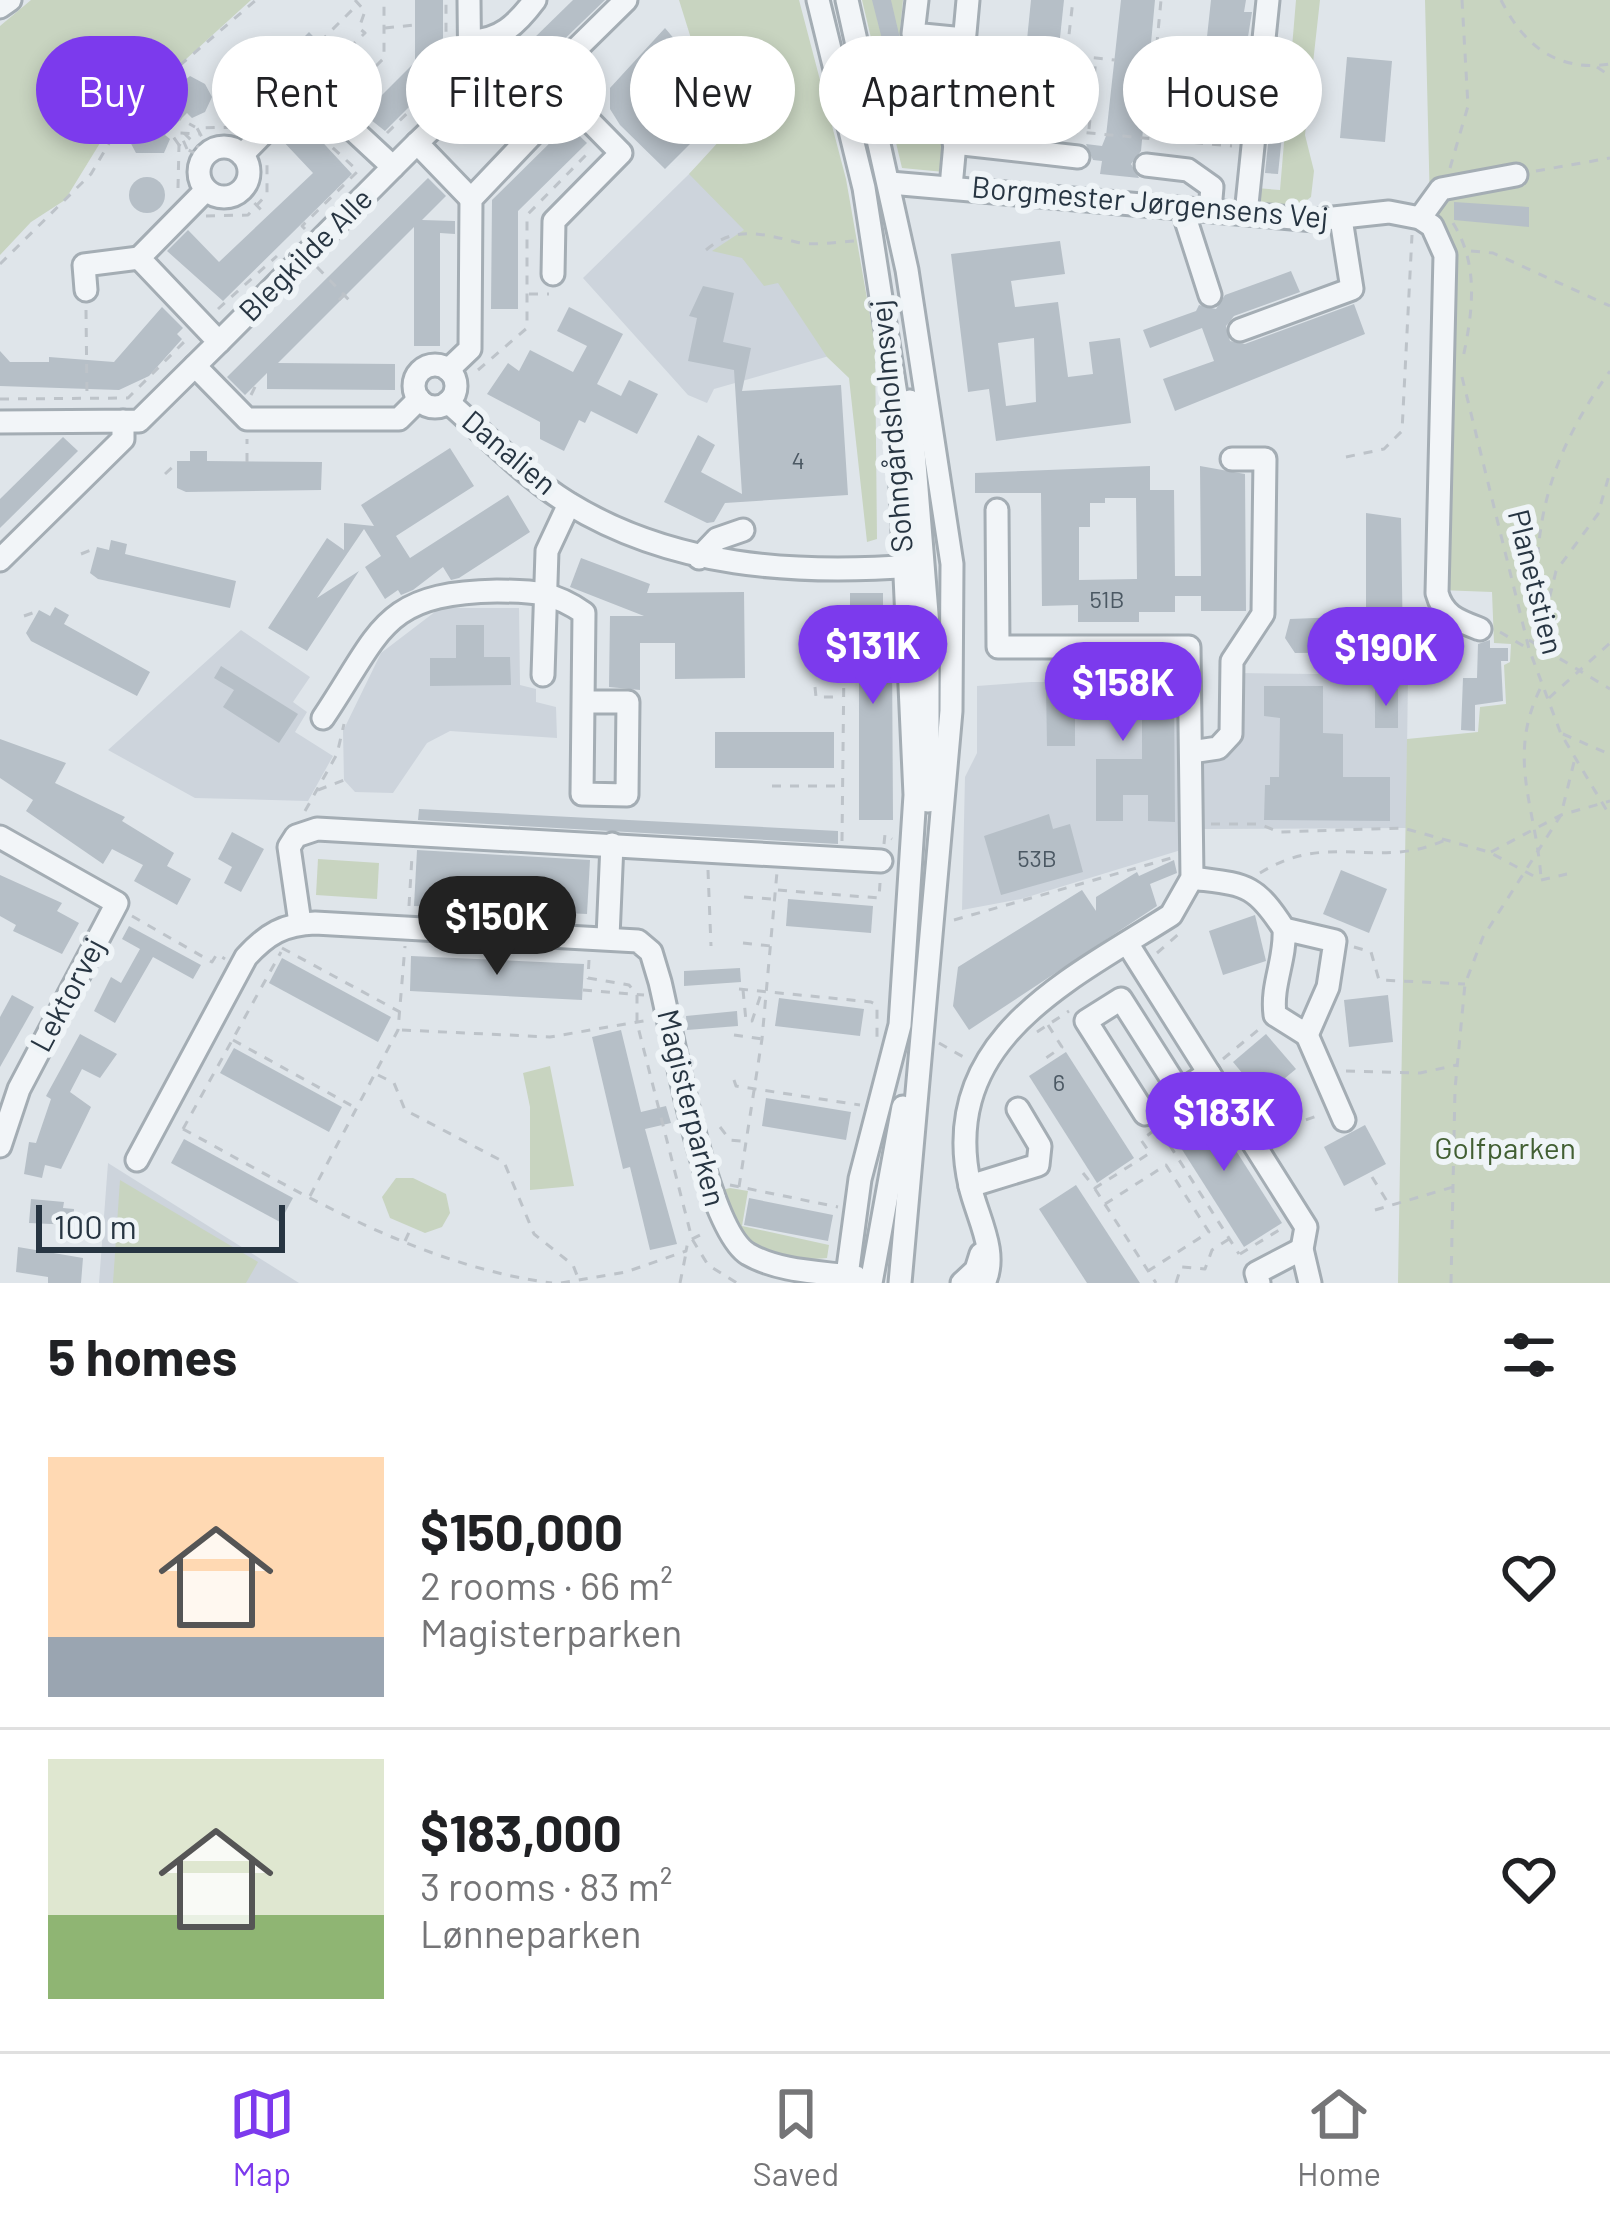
<!DOCTYPE html>
<html lang="en">
<head>
<meta charset="utf-8">
<style>
	:root { --surface:#fff; --page:#f6f6f6; --text:#202124; --muted:#757577; --line:#e0e0e0; --accent:#7c3aed }
	body { margin:0; font-family:Barlow,sans-serif; background:var(--page); color:var(--text); height:100vh; display:flex; flex-direction:column; font-size:45px; white-space:nowrap }
	* { box-sizing:border-box; margin:0 }
	p { font-size:39px; color:var(--muted) }
	.icon { flex:none; width:66px; height:66px; fill:none; stroke:currentColor; stroke-width:2; stroke-linecap:round; stroke-linejoin:round }
	.map { position:relative; height:1283px; overflow:hidden }
	.side { display:flex; flex-direction:column; background:var(--surface); flex:1 }
	.side>* { flex:none }
	.guide { position:absolute; left:36px; top:36px; width:1539px; height:108px; display:flex; gap:24px }
	.scale { position:absolute; left:36px; bottom:30px; width:249px; box-sizing:border-box; padding-left:12px; border:6px solid #273542; border-top:0; font-size:33px; line-height:42px; white-space:nowrap; color:#273542; -webkit-text-stroke:9px #eff4f7; paint-order:stroke }
	.price { position:absolute; translate:-50% -102px; padding:0 27px; border-radius:42px; background:var(--accent); color:#fff; font-size:39px; line-height:78px; filter:drop-shadow(0 3px 6px #0008) }
	.price::after { content:''; position:absolute; left:50%; top:72px; width:36px; height:27px; margin-left:-18px; background:inherit; clip-path:polygon(0 0,100% 0,50% 100%) }
	.price.selected { background:#222; color:#fff }
	ul { padding:0; list-style:none }
	li { display:flex; align-items:center; gap:36px; height:300px; padding:0 48px }
	li+li { border-top:3px solid var(--line) }
	li span { display:grid; place-items:center; flex:none; width:336px; height:240px; border-radius:0px; color:#555 }
	li>.icon { margin-inline-start:auto }
	span .icon { width:144px; height:144px; fill:#fffc; stroke-width:1 }
	li b { font-size:51px }
	h2 { display:flex; justify-content:space-between; align-items:center; height:144px; padding:0 48px; font-size:51px }
	.chip { padding:0 42px; border-radius:54px; background:var(--surface); box-shadow:0 6px 18px #0003; font-size:42px; line-height:108px }
	.chip.selected { background:var(--accent); color:#fff }
	.tabs { display:flex; justify-content:space-around; align-items:center; height:168px; border-top:3px solid var(--line); background:var(--surface); font-size:33px; color:var(--muted) }
	.tabs a { display:grid; justify-items:center; gap:6px }
	.tabs .selected { color:var(--accent) }
	.map>svg:first-child { display:block }
	.built { fill:#cdd4dc }
	.green { fill:#c8d4c0 }
	.building { fill:#b6bfc7; fill-rule:evenodd }
	.lines { fill:none; stroke-linecap:round; stroke-linejoin:round }
	.minor-casing { stroke:#a4adb4; stroke-width:27 }
	.path { stroke:#bdc3c9; stroke-width:3; stroke-dasharray:9 9; stroke-linecap:butt }
	.minor { stroke:#f2f5f8; stroke-width:21 }
	.labels { text-anchor:middle; stroke-width:12; stroke-linejoin:round; paint-order:stroke }
	.number-label { font-size:24px; fill:#4b5863 }
	.street-label { font-size:30px; fill:#273542; stroke:#eff4f7 }
	.park-label { font-size:30px; fill:#425f33; stroke:#eff4f7 }
</style>
</head>
<body>
<div class="map">
<svg width="1610" height="1283" viewBox="0 0 1610 1283">
	<rect width="100%" height="100%" fill="#dfe5ea"/>
	<g class="built">
		<path d="M735 129 857 348 714 389 707 403 688 395 583 278Z"/>
		<path d="M440 608H519L520 685 536 689V702L556 707 557 738 450 731 427 743 393 793 355 792 344 780 343 731 381 653Z"/>
		<path d="M241 630 310 677 293 702 307 712 295 732 333 756 308 801 195 798 108 750Z"/>
		<path d="M1238 673 1408 675 1406 828 1203 829V762L1223 754Z"/>
		<path d="M1031 682H1179L1181 850 1021 899 962 910 965 777 977 753V686Z"/>
		<path d="M108 1163 299 1283H99Z"/>
	</g>
	<g class="green">
		<path d="M31 0H251L108 130 65 200 31 222 0 255V26Z"/>
		<path d="M679 0H799L846 179 875 344 877 539 867 542 849 378 827 357 778 283 764 286 742 258 712 251 744 230 689 174 722 138Z"/>
		<path d="M862 0H903L899 41 916 44 908 126 947 130 944 172 902 168Z"/>
		<path d="M1296 0H1320L1305 135 1314 171 1311 197 1290 213 1254 205 1256 188 1280 190Z"/>
		<path d="M1425 0H1610V1283H1398L1407 739 1478 732 1480 707 1506 704 1504 665 1510 662 1511 644 1494 643 1492 592 1439 590 1446 233 1430 207Z"/>
		<path d="M318 859 379 863 377 899 316 895Z"/>
		<path d="M550 1066 574 1186 530 1190V1107L523 1073Z"/>
		<path d="M396 1178H413L446 1194 450 1213 442 1227 425 1233 390 1218 382 1197Z"/>
		<path d="M120 1180 258 1262 246 1283H113Z"/>
		<path d="M730 1188 748 1191 742 1226 829 1245 827 1258C760 1263 745 1248 722 1190Z"/>
	</g>
	<g class="building">
		<path d="M415 0H443V73L385 131 313 74 298 77 280 95 275 90 301 65 288 53 309 32 376 101 415 62Z"/>
		<path d="M573 0H605L494 107 484 97 485 86Z"/>
		<path d="M872 0H891L902 47 885 51Z"/>
		<path d="M1031 0H1064L1051 123 1019 119Z"/>
		<path d="M1121 0H1155L1141 151 1131 164 1139 178 1100 174 1102 161 1093 160 1086 144 1102 146 1106 136Z"/>
		<path d="M1211 0H1246L1244 12H1252L1231 142 1196 138Z"/>
		<path d="M665 28 692 60 661 90 662 106 695 139 665 169 620 125 610 109V88Z"/>
		<path d="M1347 57 1392 61 1385 142 1340 138Z"/>
		<path d="M190 76 205 84 212 97 205 112 192 118 187 113 165 135 170 139 164 153H136L128 138 146 116 150 99 164 91 167 95Z"/>
		<circle cx="247" cy="95" r="18"/>
		<path d="M1272 106 1285 107 1278 174 1265 173Z"/>
		<path d="M568 125 587 143 518 211V309H491L492 200Z"/>
		<path d="M290 128 300 137 314 133 352 174 223 301 167 251 188 230 219 262 313 173 280 138Z"/>
		<circle cx="147" cy="195" r="18"/>
		<path d="M428 178 446 196 422 220 455 221V234L440 233V346H414V227L278 363 395 364V390L267 389V373L245 395 227 377Z"/>
		<path d="M1454 202 1529 207V227L1454 220Z"/>
		<path d="M1060 241 1065 274 1011 281 1015 307 1058 302 1068 377 1093 374 1089 342 1120 338 1131 423 996 441 989 389 968 392 951 254ZM1034 338 1036 402 1006 406 998 343Z"/>
		<path d="M1291 271 1300 292 1234 316 1226 326 1230 341 1245 344 1354 304 1365 334 1175 411 1163 379 1214 361 1202 328 1150 348 1143 330 1196 311 1199 305 1216 309 1225 295Z"/>
		<path d="M703 286 734 293 723 342 751 348 742 391 841 385 848 495 725 503 714 522 707 523 664 502 698 435 715 445 701 472 742 494 734 370 688 361 697 318 689 316Z"/>
		<path d="M162 307 183 328 177 334 182 339 149 376 119 390 0 386V351L10 362H49V357L114 362Z"/>
		<path d="M569 307 623 334 597 384 621 396 629 380 658 394 637 434 591 411 585 423 579 420 564 451 540 439V422L487 394 508 363 519 371 530 350 573 372 587 346 557 331Z"/>
		<path d="M63 437 78 451 0 528V499Z"/>
		<path d="M450 448 474 486 396 536 410 558 508 495 530 532 459 578 451 580 443 567 413 590 401 595 398 590 385 599 365 567 381 556 364 529 317 598 359 571 307 651 268 628 327 538 344 550V523L374 526 361 505Z"/>
		<path d="M190 451H207V461L322 462 321 490 186 492 177 488V461H190Z"/>
		<path d="M1150 466V490H1174L1175 576H1201L1200 466 1245 474 1246 611H1201V596H1175V612H1139V622H1078V605L1042 606 1041 493H975V473ZM1105 498H1136L1137 579 1079 580V527H1090V503H1105Z"/>
		<path d="M1366 513 1401 518 1403 652 1295 653 1285 638 1290 619 1366 616Z"/>
		<path d="M111 540 127 544 125 554 236 581 230 608 98 579 90 573 97 547 109 550Z"/>
		<path d="M581 558 650 584 647 593 744 592 745 678 675 679V643H640V690L609 687 610 616H644L570 587Z"/>
		<path d="M850 593H883V651H892L893 820H859V650H850Z"/>
		<path d="M55 607 69 615 64 624 150 672 137 696 31 641 26 633 39 610 50 616Z"/>
		<path d="M456 625H484V657H510L511 685 430 686V658H456Z"/>
		<path d="M1490 640V648H1508V661H1501L1503 701 1475 705V731L1461 730 1463 678H1477L1478 644Z"/>
		<path d="M221 666 298 714 279 743 223 707 234 690 214 678Z"/>
		<path d="M1174 685 1175 822 1148 821V795H1123V821H1096V759H1142V712L1075 713V746H1047L1046 686Z"/>
		<path d="M1264 686H1323V733L1343 734V777H1390V821L1264 820 1265 785H1270V777H1279L1280 718 1264 716Z"/>
		<rect x="1375" y="689" width="23" height="39"/>
		<rect x="715" y="732" width="119" height="36"/>
		<path d="M0 739 66 763 55 783 125 817 122 821 174 853 167 866 191 879 177 905 134 881 143 865 112 849 103 864 26 811 33 800 0 778Z"/>
		<path d="M419 809 838 831V844L418 820Z"/>
		<path d="M1049 814 1053 829 1070 824 1083 872 1001 895 984 836Z"/>
		<path d="M232 832 264 849 241 892 224 883 232 867 218 859Z"/>
		<path d="M417 850 590 860 587 914 414 906Z"/>
		<path d="M1174 860 1177 873 1150 884 1157 906 969 1030 953 1006 958 967 1082 890 1096 911V897L1137 872 1139 876Z"/>
		<path d="M1341 870 1387 889 1369 933 1323 914Z"/>
		<path d="M0 875 62 903 57 911 79 923 62 954 13 931 16 925 0 916Z"/>
		<path d="M788 899 873 906 871 933 786 926Z"/>
		<path d="M1255 915 1266 961 1223 975 1209 931Z"/>
		<path d="M129 926 201 965 193 979 153 957 115 1023 94 1011 111 977 121 983 140 949 122 939Z"/>
		<path d="M411 956 584 964 582 1000 410 991Z"/>
		<path d="M282 958 391 1017 378 1042 269 983Z"/>
		<path d="M740 968 741 982 684 986V971Z"/>
		<path d="M12 995 34 1007 0 1067V1017Z"/>
		<path d="M1388 995 1393 1042 1349 1047 1344 1000Z"/>
		<path d="M779 998 864 1009 860 1036 775 1026Z"/>
		<path d="M737 1011 738 1026 687 1030 686 1016Z"/>
		<path d="M621 1030 641 1112 666 1106 671 1123 645 1129 677 1244 650 1250 630 1167 623 1169 592 1037Z"/>
		<path d="M80 1034 117 1054 100 1078 82 1069 70 1092 91 1107 61 1169 45 1165 42 1178 24 1174 29 1142 36 1143 51 1099 46 1096Z"/>
		<path d="M1266 1034 1296 1069 1262 1097 1233 1062Z"/>
		<path d="M234 1048 342 1107 329 1132 220 1073Z"/>
		<path d="M1066 1052 1134 1158 1097 1183 1029 1076Z"/>
		<path d="M766 1098 851 1112 846 1140 762 1126Z"/>
		<path d="M1205 1102 1282 1223 1244 1247 1167 1126Z"/>
		<path d="M1365 1125 1386 1164 1344 1186 1324 1147Z"/>
		<path d="M184 1139 293 1198 280 1222 171 1163Z"/>
		<path d="M1076 1185 1140 1283H1087L1039 1209Z"/>
		<path d="M749 1198 833 1215 828 1241 744 1225Z"/>
		<path d="M31 1199 64 1202 63 1208 74 1209 73 1225 29 1223Z"/>
		<path d="M18 1247 83 1258 81 1283H48V1277L16 1272Z"/>
	</g>
	<g class="lines">
		<defs>
			<g id="minor">
				<path d="M469 0 470 92 417 143 471 199"/>
				<path d="M818 0 864 188 897 401 915 795 900 1025 860 1179 846 1283"/>
				<path d="M847 0 907 270 952 564 951 711 900 1283"/>
				<path d="M917 0 913 34 964 39"/>
				<path d="M0 7 10 0"/>
				<path d="M469 41C500 41 517 24 535 0"/>
				<path d="M510 114 626 0"/>
				<path d="M303 122 323 102"/>
				<path d="M954 143 1078 157"/>
				<circle cx="224" cy="172" r="25"/>
				<path d="M242 155 308 88 393 167 417 143"/>
				<path d="M1146 165 1188 170 1212 187 1210 210"/>
				<path d="M890 183 1315 220 1389 212 1420 218 1432 226 1445 255 1437 593C1443 616 1459 621 1480 629"/>
				<path d="M951 187 968 0"/>
				<path d="M1182 208 1210 295"/>
				<path d="M1246 214 1268 0"/>
				<path d="M1420 218 1441 189 1516 175"/>
				<path d="M86 290 84 265 139 258"/>
				<path d="M1240 330 1352 289 1341 219"/>
				<path d="M219 342 393 167"/>
				<circle cx="435" cy="386" r="21"/>
				<path d="M195 366 247 419H399L419 399"/>
				<path d="M448 370 470 349 471 199 567 98 621 153 554 221 553 274"/>
				<path d="M910 401 928 626V801"/>
				<path d="M448 402C487 436 523 475 568 503 672 567 794 575 914 566"/>
				<path d="M0 422 139 421 219 342 139 258 206 190"/>
				<path d="M699 558 717 539 743 530"/>
				<path d="M0 560 123 439V421"/>
				<path d="M543 675 547 551 569 504"/>
				<path d="M323 718C381 632 381 593 497 591 534 591 554 592 584 613L582 794 627 795 628 702H583"/>
				<path d="M1191 752 1218 748 1231 734 1232 661 1263 614 1265 459H1232"/>
				<path d="M0 837 117 903 19 1089 0 1146"/>
				<path d="M1192 878C1244 885 1254 882 1284 929L1335 941 1328 987 1307 1035 1275 1015C1271 984 1286 960 1284 929"/>
				<path d="M300 923 289 847 296 836 317 829 881 861"/>
				<path d="M608 937 612 844"/>
				<path d="M1127 943 1306 1227 1302 1249 1310 1283"/>
				<path d="M1307 1035 1344 1120"/>
				<path d="M1180 1092 1121 999 1086 1021 1145 1114C1167 1100 1188 1086 1209 1073"/>
				<path d="M137 1160 246 957C267 934 284 924 315 923L638 941 651 952 660 982C673 1036 706 1228 748 1254 779 1272 821 1272 856 1277"/>
				<path d="M970 1186 1038 1165 1040 1146 1018 1109"/>
				<path d="M871 1283 903 1107"/>
				<path d="M962 1283 976 1270 981 1254"/>
				<path d="M984 1283C999 1253 977 1217 970 1186 937 1040 1069 980 1171 915L1192 878 1189 647H998L997 510"/>
				<path d="M1259 1283 1256 1273 1302 1249"/>
			</g>
		</defs>
		<use href="#minor" class="minor-casing"/>
		<g class="path">
			<path d="M355 0 365 11 359 28 365 33 342 55 325 37 358 4"/>
			<path d="M1501 0C1524 46 1557 72 1610 64"/>
			<path d="M385 28 415 25"/>
			<path d="M984 43 1022 50"/>
			<path d="M986 47 1026 51"/>
			<path d="M1067 52 1073 0"/>
			<path d="M1058 54 1115 60"/>
			<path d="M1149 63 1203 69"/>
			<path d="M1155 64 1161 0"/>
			<path d="M1597 67 1610 76"/>
			<path d="M322 74 342 55 367 75 384 58V0"/>
			<path d="M353 106 369 89 367 75"/>
			<path d="M979 123 1232 146"/>
			<path d="M1089 129 1096 58"/>
			<path d="M184 133 206 155"/>
			<path d="M387 133 446 75V0"/>
			<path d="M179 145 165 125 175 116 195 127"/>
			<path d="M187 149 180 133 199 134"/>
			<path d="M210 152 197 128 244 127"/>
			<path d="M1450 168 1468 106 1462 0"/>
			<path d="M1536 171 1610 158"/>
			<path d="M178 188 179 145 204 158"/>
			<path d="M242 190 265 214"/>
			<path d="M206 216 248 215 267 194V160"/>
			<path d="M1453 223C1479 265 1473 310 1463 358"/>
			<path d="M305 229 302 226 358 171 320 136"/>
			<path d="M706 250C735 225 763 234 796 242 813 246 836 242 854 241"/>
			<path d="M1471 251 1493 253 1610 306"/>
			<path d="M0 264 91 174 129 109 256 0"/>
			<path d="M317 267 349 300"/>
			<path d="M529 294H549"/>
			<path d="M339 300 350 289"/>
			<path d="M218 309 277 256"/>
			<path d="M86 310 87 396"/>
			<path d="M478 370 527 328V215L589 152"/>
			<path d="M1462 377 1529 649 1561 734 1610 816"/>
			<path d="M251 395 256 385"/>
			<path d="M0 399 128 398 189 337"/>
			<path d="M1346 457 1384 449 1402 431 1412 235"/>
			<path d="M247 462V439"/>
			<path d="M165 474 177 463"/>
			<path d="M81 554 96 548"/>
			<path d="M24 616 38 611"/>
			<path d="M1500 632 1527 648"/>
			<path d="M1541 632 1556 571 1598 514 1610 472"/>
			<path d="M1529 640 1610 689"/>
			<path d="M1540 646C1529 535 1544 463 1610 371"/>
			<path d="M815 687 816 697H842"/>
			<path d="M1540 689C1506 759 1537 810 1541 879"/>
			<path d="M1549 698 1610 643"/>
			<path d="M1563 734 1609 754"/>
			<path d="M772 786H841"/>
			<path d="M318 790 344 780"/>
			<path d="M305 811 337 754 344 724"/>
			<path d="M1211 824H1259L1279 832 1403 828 1489 852 1541 880 1567 874"/>
			<path d="M842 841 844 662"/>
			<path d="M884 844 885 834 892 839"/>
			<path d="M1491 852 1561 815 1610 801"/>
			<path d="M708 870 711 946"/>
			<path d="M1260 873C1329 830 1378 871 1445 840"/>
			<path d="M778 890 879 898 880 883"/>
			<path d="M744 897 772 899"/>
			<path d="M409 906 412 856"/>
			<path d="M132 916 212 962 217 954 225 959"/>
			<path d="M954 920 1175 857"/>
			<path d="M743 943 771 946"/>
			<path d="M1354 947 1371 952 1379 980 1465 984"/>
			<path d="M282 948 400 1012"/>
			<path d="M1157 953 1181 932"/>
			<path d="M589 960 588 978 629 985 637 995V1023L692 1239 708 1265 737 1283"/>
			<path d="M739 989 871 1002 877 1005V1037"/>
			<path d="M583 990 644 995"/>
			<path d="M743 990 746 1021H752L762 991"/>
			<path d="M1048 1025 1062 1047 1046 1058 1049 1063"/>
			<path d="M402 1030 550 1037 649 1020"/>
			<path d="M1037 1032 1069 1011"/>
			<path d="M734 1035 762 1039"/>
			<path d="M233 1040 356 1108"/>
			<path d="M939 1043 967 1059"/>
			<path d="M1223 1059 1258 1030"/>
			<path d="M1346 1071 1420 1073 1457 1065"/>
			<path d="M378 1075 394 1083 405 1110 504 1162 534 1234 573 1265 580 1283"/>
			<path d="M734 1080 736 1086 860 1105"/>
			<path d="M720 1127 730 1140 742 1141"/>
			<path d="M183 1129 281 952"/>
			<path d="M183 1129C301 1193 417 1265 552 1283"/>
			<path d="M1160 1130 1239 1254"/>
			<path d="M1272 1132 1317 1116"/>
			<path d="M1083 1173 1095 1188 1150 1153 1141 1140 1152 1132"/>
			<path d="M1372 1177 1390 1206"/>
			<path d="M730 1185 838 1207"/>
			<path d="M739 1187 762 1039 777 872"/>
			<path d="M1095 1189 1156 1283"/>
			<path d="M310 1196 398 1030 405 946"/>
			<path d="M1105 1204 1166 1165 1209 1232 1148 1271"/>
			<path d="M1375 1210 1453 1187"/>
			<path d="M405 1241 411 1228"/>
			<path d="M1240 1254 1284 1227"/>
			<path d="M561 1283 626 1272 686 1251 688 1241 706 1232"/>
			<path d="M680 1283 686 1253"/>
			<path d="M1176 1283 1181 1267 1205 1269 1212 1250 1229 1239"/>
			<path d="M1451 1283 1455 1089 1465 984 1483 937 1561 815 1575 758"/>
		</g>
		<use href="#minor" class="minor"/>
	</g>
	<g class="labels">
		<g class="number-label">
			<text x="798" y="469">4</text>
			<text x="1107" y="608">51B</text>
			<text x="1037" y="867">53B</text>
			<text x="1059" y="1091">6</text>
		</g>
		<g class="street-label">
			<text transform="translate(1150 203) rotate(5)" y="10">Borgmester Jørgensens Vej</text>
			<text transform="translate(306 255) rotate(-45)" y="10">Blegkilde Alle</text>
			<text transform="translate(892 426) rotate(-95)" y="10">Sohngårdsholmsvej</text>
			<text transform="translate(509 453) rotate(40)" y="10">Danalien</text>
			<text transform="translate(1535 582) rotate(76)" y="10">Planetstien</text>
			<text transform="translate(68 995) rotate(-62)" y="10">Lektorvej</text>
			<text transform="translate(691 1108) rotate(76)" y="10">Magisterparken</text>
		</g>
		<g class="park-label">
			<text x="1505" y="1159">Golfparken</text>
		</g>
	</g>
</svg>
<div class="scale">100 m</div>
<b class="price" style="left:873px;top:707px">$131K</b>
<b class="price" style="left:1386px;top:709px">$190K</b>
<b class="price" style="left:1123px;top:744px">$158K</b>
<b class="price selected" style="left:497px;top:978px">$150K</b>
<b class="price" style="left:1224px;top:1174px">$183K</b>
<div class="guide">
<a class="chip selected">Buy</a>
<a class="chip">Rent</a>
<a class="chip">Filters</a>
<a class="chip">New</a>
<a class="chip">Apartment</a>
<a class="chip">House</a>
</div>
</div>
<section class="side">
<h2>5 homes<svg class="icon" aria-label="filters" viewBox="0 0 24 24"><path d="M4 7h16M4 17h16"/><circle cx="9" cy="7" r="2"/><circle cx="15" cy="17" r="2"/></svg></h2>
<ul>
<li><span style="background:linear-gradient(#ffd9b3 75%,#9aa5b1 0)"><svg class="icon" aria-label="home" viewBox="0 0 24 24"><path d="M3 11l9-7 9 7M6 9v11h12V9"/></svg></span><div><b>$150,000</b><p>2 rooms · 66 m²</p><p>Magisterparken</p></div><svg class="icon" aria-label="heart" viewBox="0 0 24 24"><path d="M12 20l-8-8c-3-5 5-10 8-4 3-6 11-1 8 4z"/></svg></li>
<li><span style="background:linear-gradient(#dfe7d0 65%,#8fb573 0)"><svg class="icon" aria-label="home" viewBox="0 0 24 24"><path d="M3 11l9-7 9 7M6 9v11h12V9"/></svg></span><div><b>$183,000</b><p>3 rooms · 83 m²</p><p>Lønneparken</p></div><svg class="icon" aria-label="heart" viewBox="0 0 24 24"><path d="M12 20l-8-8c-3-5 5-10 8-4 3-6 11-1 8 4z"/></svg></li>
</ul>
</section>
<nav class="tabs">
<a class="selected"><svg class="icon" aria-label="map" viewBox="0 0 24 24"><path d="M3 6l6-2 6 2 6-2v14l-6 2-6-2-6 2zM9 4v14M15 6v14"/></svg>Map</a>
<a><svg class="icon" aria-label="saved" viewBox="0 0 24 24"><path d="M7 4h10v16l-5-4-5 4z"/></svg>Saved</a>
<a><svg class="icon" aria-label="home" viewBox="0 0 24 24"><path d="M3 11l9-7 9 7M6 9v11h12V9"/></svg>Home</a>
</nav>
</body>
</html>
